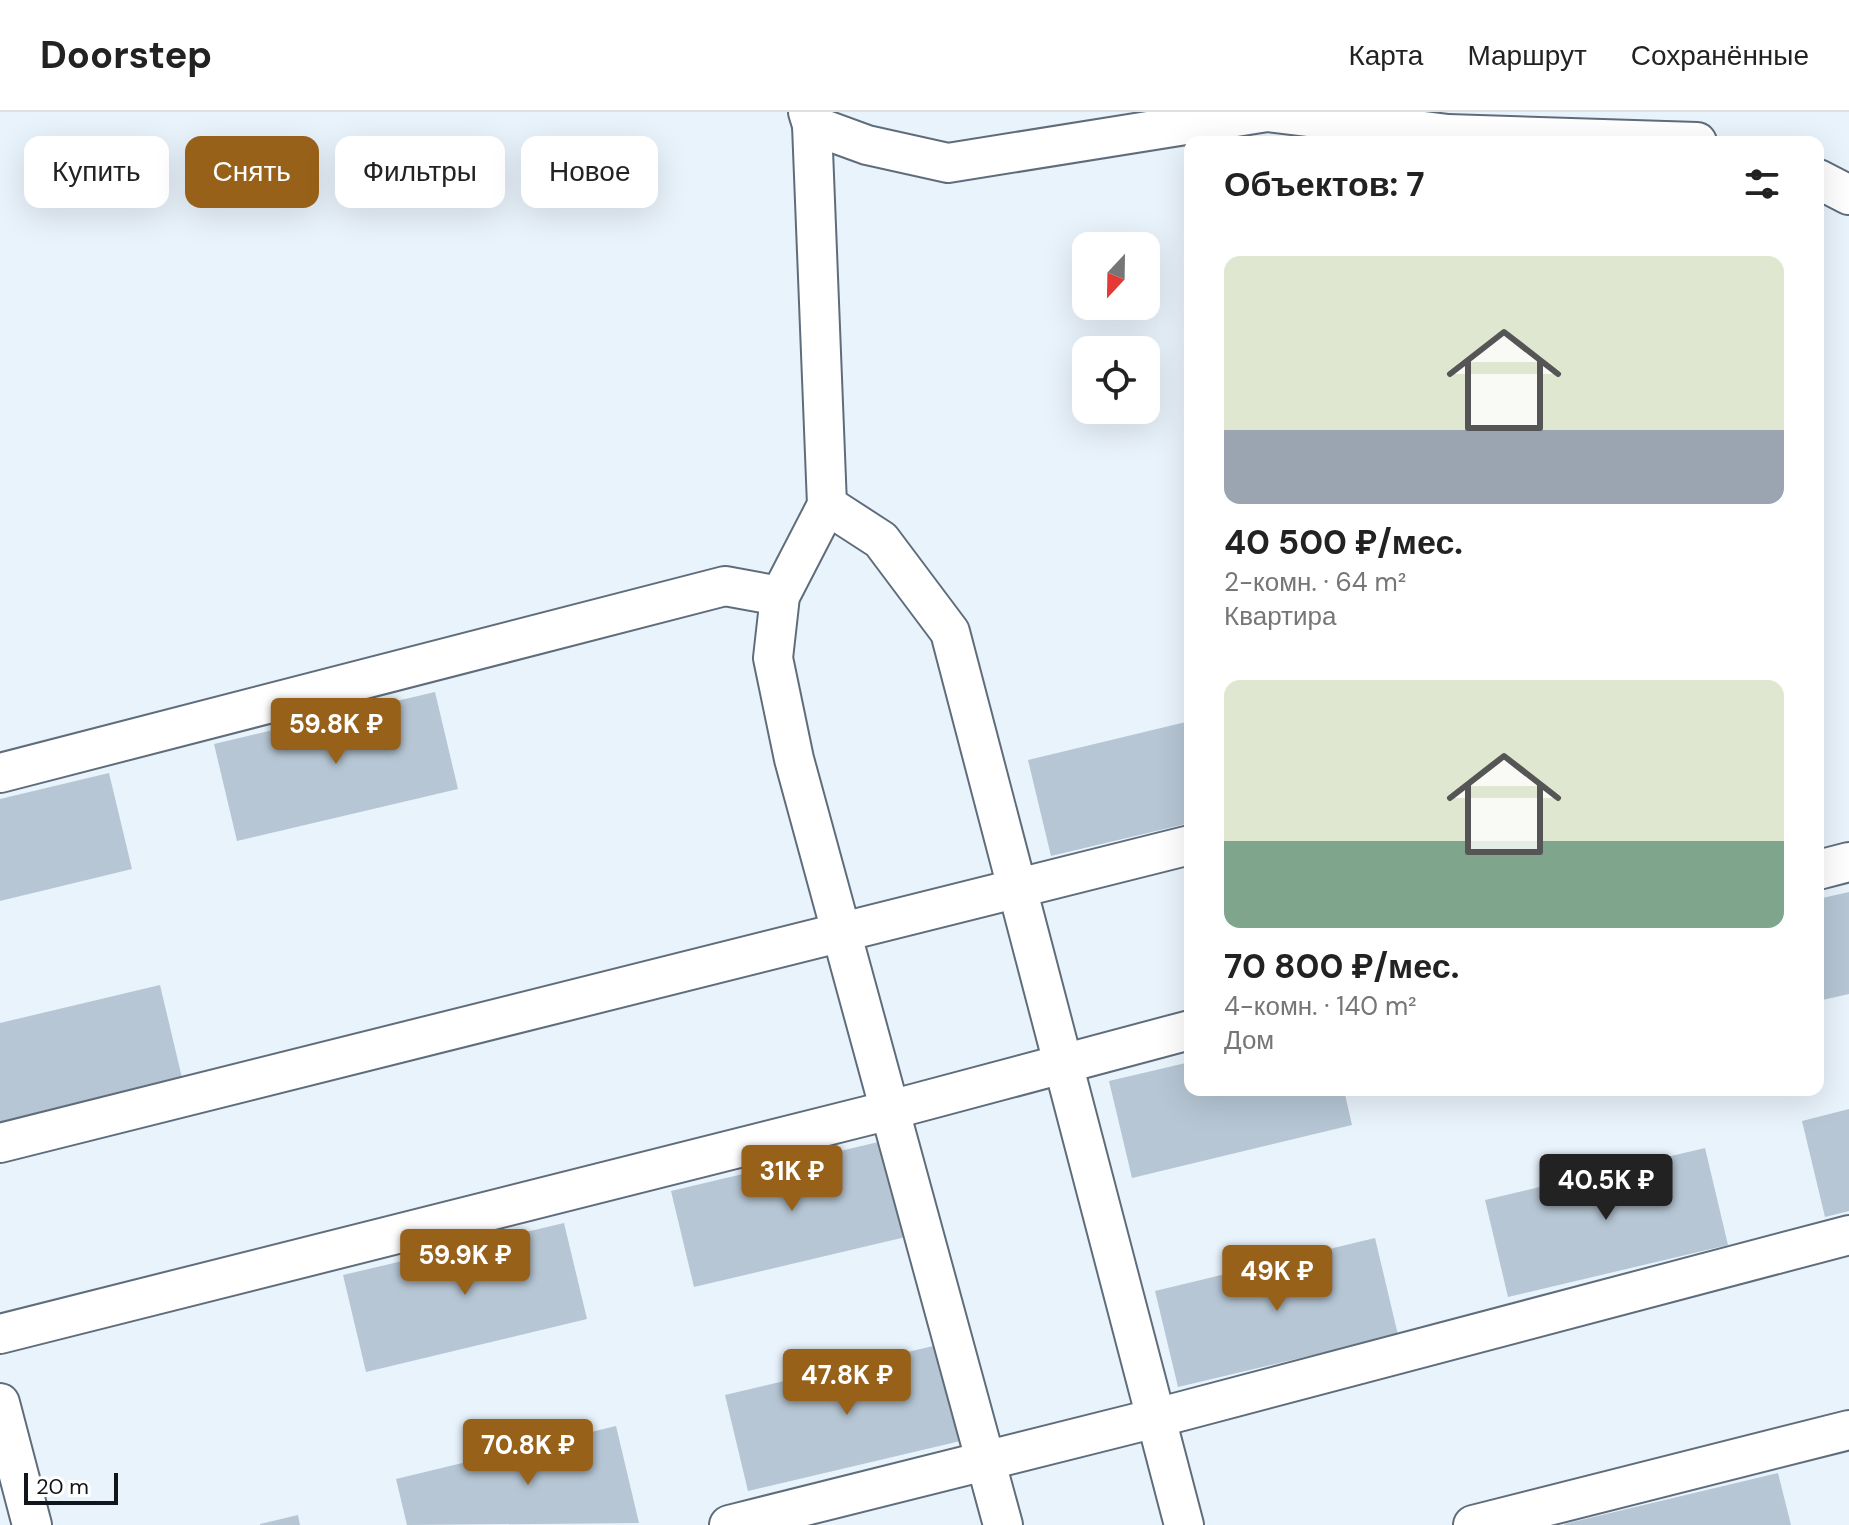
<!DOCTYPE html>
<html lang="ru">
<head>
<meta charset="utf-8">
<style>
	:root { --surface:#fff; --page:#f6f6f6; --text:#222; --muted:#767676; --line:#e0e0e0; --accent:#98611a }
	body { margin:0; font-family:"DM Sans",sans-serif; background:var(--page); color:var(--text); height:100vh; display:flex; flex-direction:column; font-size:30px; white-space:nowrap }
	* { box-sizing:border-box; margin:0 }
	p { font-size:26px; color:var(--muted) }
	.icon { flex:none; width:44px; height:44px; fill:none; stroke:currentColor; stroke-width:2; stroke-linecap:round; stroke-linejoin:round }
	.map { position:relative; flex:1; overflow:hidden }
	.side { position:absolute; left:1184px; top:24px; width:640px; height:960px; display:flex; flex-direction:column; background:var(--surface); border-radius:16px; box-shadow:0 8px 32px #0002 }
	.side>* { flex:none }
	.guide { position:absolute; left:24px; top:24px; width:760px; height:72px; display:flex; gap:16px }
	.needle { width:52px; rotate:202deg }
	.tools { position:absolute; left:1072px; top:120px; display:grid; gap:16px }
	.tools a { display:grid; place-items:center; width:88px; height:88px; border-radius:16px; background:var(--surface); box-shadow:0 8px 32px #0002; font-size:40px }
	.scale { position:absolute; left:24px; bottom:20px; width:94px; box-sizing:border-box; padding-left:8px; border:4px solid #10161b; border-top:0; font-size:22px; line-height:28px; white-space:nowrap; color:#10161b; -webkit-text-stroke:6px #fff; paint-order:stroke }
	.price { position:absolute; translate:-50% -68px; padding:0 18px; border-radius:8px; background:var(--accent); color:#fff; font-size:26px; line-height:52px; filter:drop-shadow(0 2px 4px #0008) }
	.price::after { content:''; position:absolute; left:50%; top:48px; width:24px; height:18px; margin-left:-12px; background:inherit; clip-path:polygon(0 0,100% 0,50% 100%) }
	.price.selected { background:#222; color:#fff }
	ul { padding:0; list-style:none }
	li { display:grid; align-content:center; gap:16px; height:424px; padding:0 40px }
	li span { display:grid; place-items:center; height:248px; border-radius:16px; color:#555 }
	li>.icon { margin-inline-start:auto }
	span .icon { width:144px; height:144px; fill:#fffc; stroke-width:1 }
	li b { font-size:34px }
	h2 { display:flex; justify-content:space-between; align-items:center; height:96px; padding:0 40px; font-size:34px }
	.pill { padding:0 28px; border-radius:16px; background:var(--surface); box-shadow:0 8px 32px #0002; font-size:28px; line-height:72px }
	.pill.selected { background:var(--accent); color:#fff }
	header { display:flex; align-items:center; gap:48px; box-sizing:border-box; height:112px; padding:0 40px; background:var(--surface); border-bottom:2px solid var(--line) }
	header strong { font-size:38px }
	nav { display:flex; gap:44px; margin-inline-start:auto; font-size:28px }
	.map>svg:first-child { display:block }
	.building { fill:#b6c6d4 }
	.lines { fill:none; stroke-linecap:round; stroke-linejoin:round }
	.minor-casing { stroke:#5f6d7b; stroke-width:42 }
	.minor { stroke:#fff; stroke-width:38 }
</style>
</head>
<body>
<header>
<strong>Doorstep</strong>
<nav><a>Карта</a><a>Маршрут</a><a>Сохранённые</a></nav>
</header>
<div class="map">
<svg width="1849" height="1413" viewBox="0 0 1849 1413">
	<rect width="100%" height="100%" fill="#e9f3fc"/>
	<g class="building">
		<path d="M435 580 458 677 237 729 214 632Z"/>
		<path d="M1190 609V711L1051 744 1028 648Z"/>
		<path d="M109 661 132 757 0 789V687Z"/>
		<path d="M1849 780V882L1818 889V787Z"/>
		<path d="M160 873 183 970 0 1013V911Z"/>
		<path d="M1190 950V978H1344L1352 1013 1132 1066 1109 969Z"/>
		<path d="M1849 997V1099L1825 1105 1802 1009Z"/>
		<path d="M891 1027 914 1123 694 1175 671 1079Z"/>
		<path d="M1705 1036 1728 1133 1508 1185 1485 1088Z"/>
		<path d="M564 1111 587 1207 366 1260 343 1163Z"/>
		<path d="M1375 1126 1398 1223 1178 1275 1155 1179Z"/>
		<path d="M946 1231 969 1327 748 1379 725 1283Z"/>
		<path d="M616 1314 639 1411 407 1413 396 1367Z"/>
		<path d="M1778 1361 1791 1413H1564V1412Z"/>
		<path d="M298 1403 300 1413H260V1412Z"/>
	</g>
	<g class="lines">
		<defs>
			<g id="minor">
				<path d="M808 0 812 13 827 393 780 484 773 546 794 647 1003 1413"/>
				<path d="M812 13 867 33 948 51 1267 0 1448 22 1697 30"/>
				<path d="M1818 67 1849 83"/>
				<path d="M827 393 881 428 950 520 1184 1413"/>
				<path d="M0 661 725 474 780 484"/>
				<path d="M1818 758 1849 750"/>
				<path d="M0 1031 1190 733"/>
				<path d="M0 1222 890 998 1190 918"/>
				<path d="M0 1291 32 1413"/>
				<path d="M729 1413 1156 1306 1849 1123"/>
				<path d="M1473 1413 1849 1318"/>
			</g>
		</defs>
		<use href="#minor" class="minor-casing"/>
		<use href="#minor" class="minor"/>
	</g>
</svg>
<div class="tools">
<a><svg class="needle" viewBox="-14 -14 28 28"><path d="M0-13l5 13h-10z" fill="#e53935"/><path d="M0 13l5-13h-10z" fill="#767676"/></svg></a>
<a><svg class="icon" aria-label="locate" viewBox="0 0 24 24"><circle cx="12" cy="12" r="6"/><path d="M12 2v4M12 18v4M2 12h4M18 12h4"/></svg></a>
</div>
<div class="scale">20 m</div>
<b class="price" style="left:336px;top:654px">59.8K ₽</b>
<b class="price" style="left:792px;top:1101px">31K ₽</b>
<b class="price selected" style="left:1606px;top:1110px">40.5K ₽</b>
<b class="price" style="left:465px;top:1185px">59.9K ₽</b>
<b class="price" style="left:1277px;top:1201px">49K ₽</b>
<b class="price" style="left:847px;top:1305px">47.8K ₽</b>
<b class="price" style="left:528px;top:1375px">70.8K ₽</b>
<div class="guide">
<a class="pill">Купить</a>
<a class="pill selected">Снять</a>
<a class="pill">Фильтры</a>
<a class="pill">Новое</a>
</div>
<section class="side">
<h2>Объектов: 7<svg class="icon" aria-label="filters" viewBox="0 0 24 24"><path d="M4 7h16M4 17h16"/><circle cx="9" cy="7" r="2"/><circle cx="15" cy="17" r="2"/></svg></h2>
<ul>
<li><span style="background:linear-gradient(#dfe7d0 70%,#9aa5b1 0)"><svg class="icon" aria-label="home" viewBox="0 0 24 24"><path d="M3 11l9-7 9 7M6 9v11h12V9"/></svg></span><div><b>40 500 ₽/мес.</b><p>2-комн. · 64 m²</p><p>Квартира</p></div></li>
<li><span style="background:linear-gradient(#dfe7d0 65%,#7fa58c 0)"><svg class="icon" aria-label="home" viewBox="0 0 24 24"><path d="M3 11l9-7 9 7M6 9v11h12V9"/></svg></span><div><b>70 800 ₽/мес.</b><p>4-комн. · 140 m²</p><p>Дом</p></div></li>
</ul>
</section>
</div>
</body>
</html>
